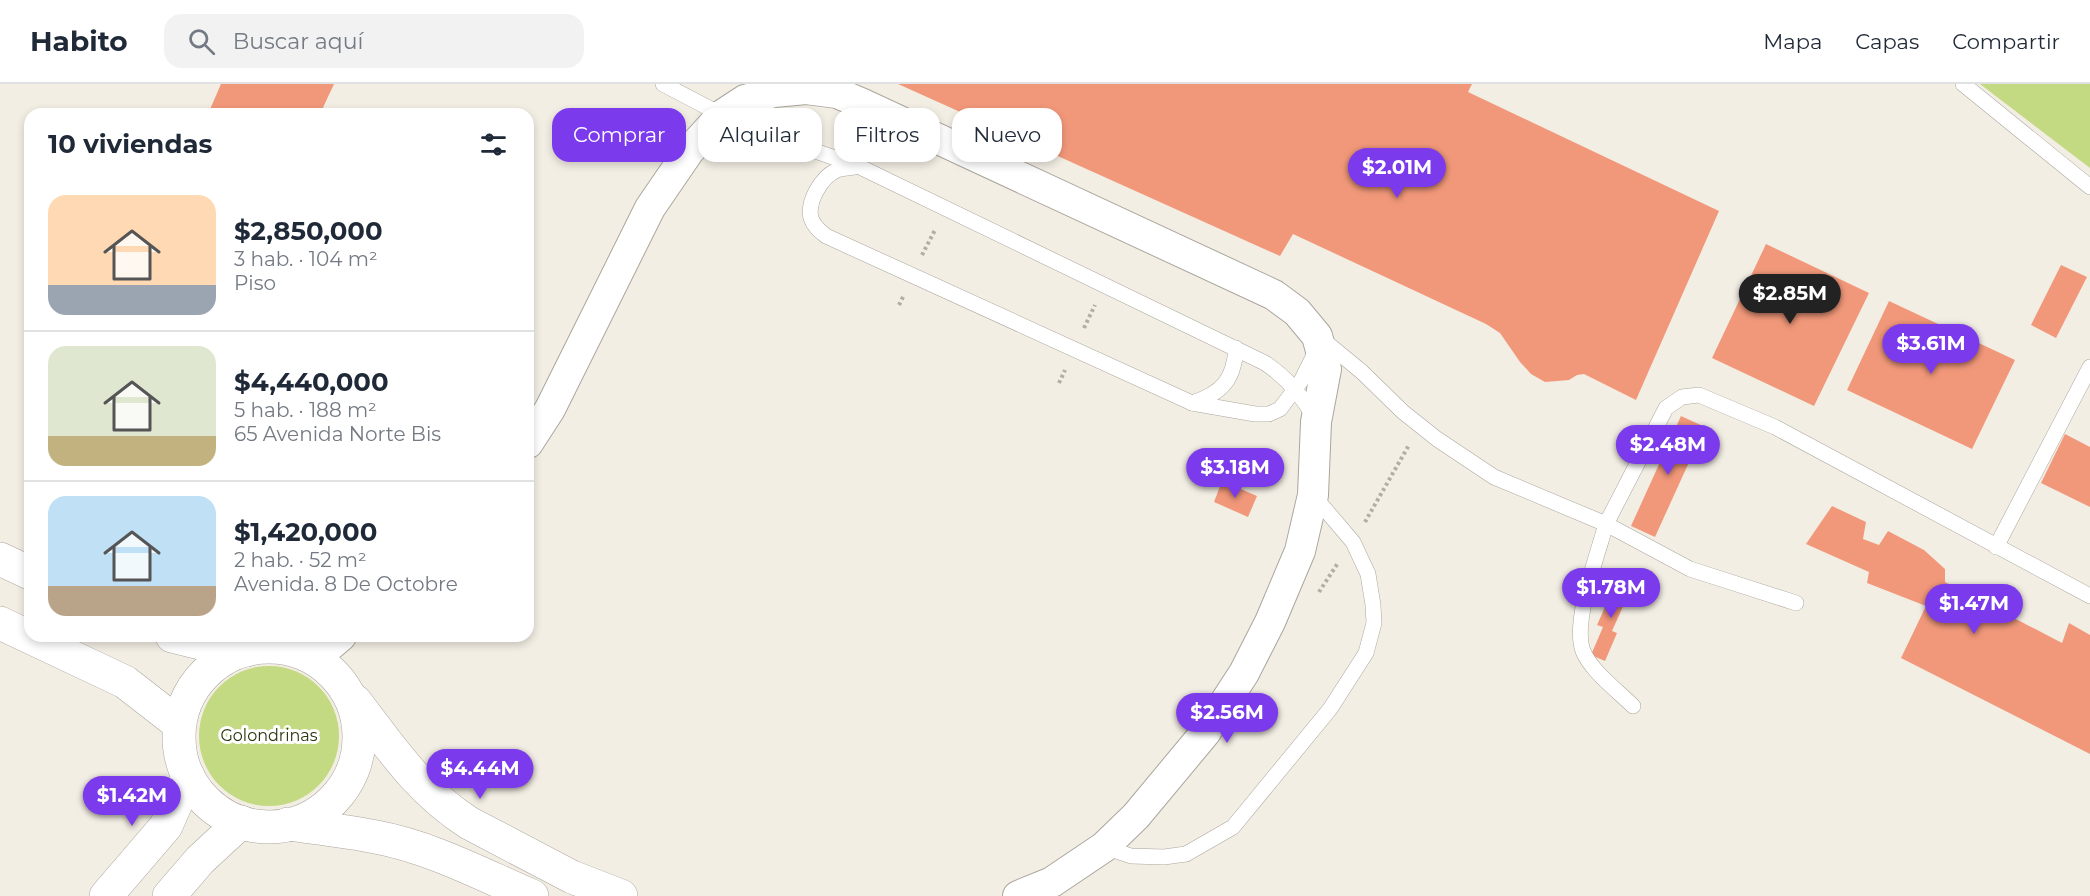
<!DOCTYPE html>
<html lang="es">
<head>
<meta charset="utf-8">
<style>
	:root { --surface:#fff; --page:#f2f2f3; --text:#1f2937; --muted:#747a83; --line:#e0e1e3; --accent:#7c3aed }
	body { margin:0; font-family:Montserrat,sans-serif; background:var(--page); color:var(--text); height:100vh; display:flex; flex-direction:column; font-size:22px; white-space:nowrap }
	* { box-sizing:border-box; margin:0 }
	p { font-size:20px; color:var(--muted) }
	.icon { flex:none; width:33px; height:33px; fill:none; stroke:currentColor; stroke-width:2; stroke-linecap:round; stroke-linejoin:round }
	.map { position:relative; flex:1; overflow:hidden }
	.side { position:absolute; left:24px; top:24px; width:510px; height:534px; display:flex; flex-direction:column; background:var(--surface); border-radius:18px; box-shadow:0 3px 9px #0003 }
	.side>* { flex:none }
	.guide { position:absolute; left:552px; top:24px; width:570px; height:54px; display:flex; gap:12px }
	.price { position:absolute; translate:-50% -51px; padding:0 14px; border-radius:21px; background:var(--accent); color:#fff; font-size:20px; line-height:39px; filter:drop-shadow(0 2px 3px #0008) }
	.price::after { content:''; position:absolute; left:50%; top:36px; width:18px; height:14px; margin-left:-9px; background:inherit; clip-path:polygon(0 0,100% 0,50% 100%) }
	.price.on { background:#222; color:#fff }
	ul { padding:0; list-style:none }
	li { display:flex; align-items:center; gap:18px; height:150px; padding:0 24px }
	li+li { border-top:2px solid var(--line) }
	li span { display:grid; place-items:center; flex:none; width:168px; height:120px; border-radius:18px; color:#555 }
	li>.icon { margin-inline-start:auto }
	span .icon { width:72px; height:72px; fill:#fffc; stroke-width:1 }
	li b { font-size:26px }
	h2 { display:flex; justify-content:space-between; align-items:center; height:72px; padding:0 24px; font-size:26px }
	.pill { padding:0 21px; border-radius:18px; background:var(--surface); box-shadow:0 3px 9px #0003; font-size:21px; line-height:54px }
	.pill.on { background:var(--accent); color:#fff }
	header { display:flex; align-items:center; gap:36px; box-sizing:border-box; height:84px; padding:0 30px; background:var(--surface); border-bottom:2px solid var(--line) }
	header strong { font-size:28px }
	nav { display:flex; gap:33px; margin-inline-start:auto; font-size:21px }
	.search { width:420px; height:54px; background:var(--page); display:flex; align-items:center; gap:15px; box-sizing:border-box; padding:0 21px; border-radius:18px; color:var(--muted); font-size:22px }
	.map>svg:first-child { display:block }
	.green { fill:#c3d982 }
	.building { fill:#f2987a }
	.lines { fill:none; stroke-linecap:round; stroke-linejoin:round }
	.lane-casing { stroke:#aba69d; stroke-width:16 }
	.street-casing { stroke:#aba69d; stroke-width:32 }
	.secondary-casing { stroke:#aba69d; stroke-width:34 }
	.path { stroke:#b2aea6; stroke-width:4; stroke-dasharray:3 3; stroke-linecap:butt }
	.lane { stroke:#fff; stroke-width:15 }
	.street { stroke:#fff; stroke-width:30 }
	.secondary { stroke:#fff; stroke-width:33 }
	.labels { text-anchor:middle; stroke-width:6; stroke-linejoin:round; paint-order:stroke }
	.park-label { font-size:16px; fill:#2c340e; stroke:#fff }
</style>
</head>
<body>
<header>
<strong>Habito</strong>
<div class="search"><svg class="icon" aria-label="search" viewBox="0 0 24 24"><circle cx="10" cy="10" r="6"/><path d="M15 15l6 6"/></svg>Buscar aquí</div>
<nav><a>Mapa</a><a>Capas</a><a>Compartir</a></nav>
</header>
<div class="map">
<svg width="2090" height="812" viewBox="0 0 2090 812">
	<rect width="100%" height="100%" fill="#f3eee4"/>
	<g class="green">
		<path d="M1980 0H2090V84Z"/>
		<circle cx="269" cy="652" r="70"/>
	</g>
	<g class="building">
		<path d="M221 0H334L320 30H208Z"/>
		<path d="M898 0H1472L1468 8 1719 127 1636 316 1584 290 1577 291 1569 296 1545 298 1531 290 1520 278 1500 249 1486 240 1293 150 1280 172Z"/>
		<path d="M1766 160 1869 209 1814 322 1712 274Z"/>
		<path d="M2061 181 2087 193 2056 254 2031 241Z"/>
		<path d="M1889 217 2015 276 1972 365 1847 306Z"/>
		<path d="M1681 332 1705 343 1655 453 1631 442Z"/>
		<path d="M2065 350 2090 363V423L2041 399Z"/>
		<path d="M1222 397 1257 412 1248 433 1214 418Z"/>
		<path d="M1832 422 1866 438 1863 455 1879 461 1888 447 1924 466 1934 475 1945 485V498L2062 559 2069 539 2090 551V670L1901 574 1926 522 1867 499 1869 488 1806 460Z"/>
		<path d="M1618 494 1633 500 1612 547 1617 549 1605 577 1591 571 1603 543 1597 541Z"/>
	</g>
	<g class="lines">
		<defs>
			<g id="lane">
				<path d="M663 0 722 31 764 49 858 82 1265 279C1286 293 1303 313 1315 335"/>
				<path d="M1963 0 2090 103"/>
				<path d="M855 83C850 84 842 84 837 86 821 93 807 118 811 134 814 143 820 147 826 152L1192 319 1255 330H1269L1280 325 1301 297 1317 265"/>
				<path d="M1322 255 1362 288 1403 328 1437 355 1494 393 1606 440 1666 324 1682 313 1699 311 1775 343 2090 512"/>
				<path d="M1192 319C1222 309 1234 296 1236 264"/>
				<path d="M1996 463 2090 283"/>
				<path d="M1633 622C1618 607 1591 587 1583 567 1572 538 1598 470 1606 440L1690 485 1796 519"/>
				<path d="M1104 763 1131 772 1164 773 1186 770 1233 743 1330 625 1366 569 1374 539 1373 521 1368 490 1353 458 1313 411"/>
			</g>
			<g id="street">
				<path d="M528 359 550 325 650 124 689 67 722 31 745 16 774 8 806 5 837 9 863 20 1274 211 1297 228 1317 252 1326 285 1316 338 1313 411 1300 467 1270 538 1244 589 1205 649 1136 732 1104 763 1052 798 1018 812"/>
				<path d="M315 574 341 552"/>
			</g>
			<g id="secondary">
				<path d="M0 475 30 489"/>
				<path d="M0 539 125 598 179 640"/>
				<path d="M172 552 208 561 246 566"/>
				<circle cx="269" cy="653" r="90"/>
				<path d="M355 617C391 664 418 706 469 739L572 793 621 812"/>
				<path d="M288 740C317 744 347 747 376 753 430 763 481 790 532 812"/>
				<path d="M106 812 166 742 188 692"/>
				<path d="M169 812 200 776 241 738"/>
			</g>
		</defs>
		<use href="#lane" class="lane-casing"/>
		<use href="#street" class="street-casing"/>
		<use href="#secondary" class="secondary-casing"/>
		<g class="path">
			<path d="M922 171 935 146"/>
			<path d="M899 221 904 211"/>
			<path d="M1084 244 1095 221"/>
			<path d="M1059 299 1065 286"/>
			<path d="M1365 438 1409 361"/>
			<path d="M1319 508 1338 479"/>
		</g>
		<use href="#lane" class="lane"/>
		<use href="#street" class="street"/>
		<use href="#secondary" class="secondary"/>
	</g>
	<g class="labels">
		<g class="park-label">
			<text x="269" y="657">Golondrinas</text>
		</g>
	</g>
</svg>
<b class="price" style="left:1397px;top:115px">$2.01M</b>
<b class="price on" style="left:1790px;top:241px">$2.85M</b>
<b class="price" style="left:1931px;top:291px">$3.61M</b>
<b class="price" style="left:1668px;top:392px">$2.48M</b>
<b class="price" style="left:1235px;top:415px">$3.18M</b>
<b class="price" style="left:1611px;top:535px">$1.78M</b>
<b class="price" style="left:1974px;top:551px">$1.47M</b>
<b class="price" style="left:1227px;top:660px">$2.56M</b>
<b class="price" style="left:480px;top:716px">$4.44M</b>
<b class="price" style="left:132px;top:743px">$1.42M</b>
<div class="guide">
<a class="pill on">Comprar</a>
<a class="pill">Alquilar</a>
<a class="pill">Filtros</a>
<a class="pill">Nuevo</a>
</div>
<section class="side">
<h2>10 viviendas<svg class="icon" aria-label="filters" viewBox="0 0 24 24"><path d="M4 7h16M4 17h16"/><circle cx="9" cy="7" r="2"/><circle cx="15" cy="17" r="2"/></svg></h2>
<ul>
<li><span style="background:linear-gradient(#ffd9b3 75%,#9aa5b1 0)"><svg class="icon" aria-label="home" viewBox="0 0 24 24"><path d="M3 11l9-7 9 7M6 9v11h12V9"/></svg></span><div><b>$2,850,000</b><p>3 hab. · 104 m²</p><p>Piso</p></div></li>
<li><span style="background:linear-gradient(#dfe7d0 75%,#c2b280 0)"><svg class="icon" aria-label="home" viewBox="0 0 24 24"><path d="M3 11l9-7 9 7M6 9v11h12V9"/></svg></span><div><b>$4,440,000</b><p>5 hab. · 188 m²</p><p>65 Avenida Norte Bis</p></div></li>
<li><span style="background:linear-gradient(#bfe0f5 75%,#b9a48a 0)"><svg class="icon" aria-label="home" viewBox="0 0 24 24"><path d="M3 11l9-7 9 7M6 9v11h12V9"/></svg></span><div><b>$1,420,000</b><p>2 hab. · 52 m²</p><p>Avenida. 8 De Octobre</p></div></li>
</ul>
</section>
</div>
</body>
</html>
